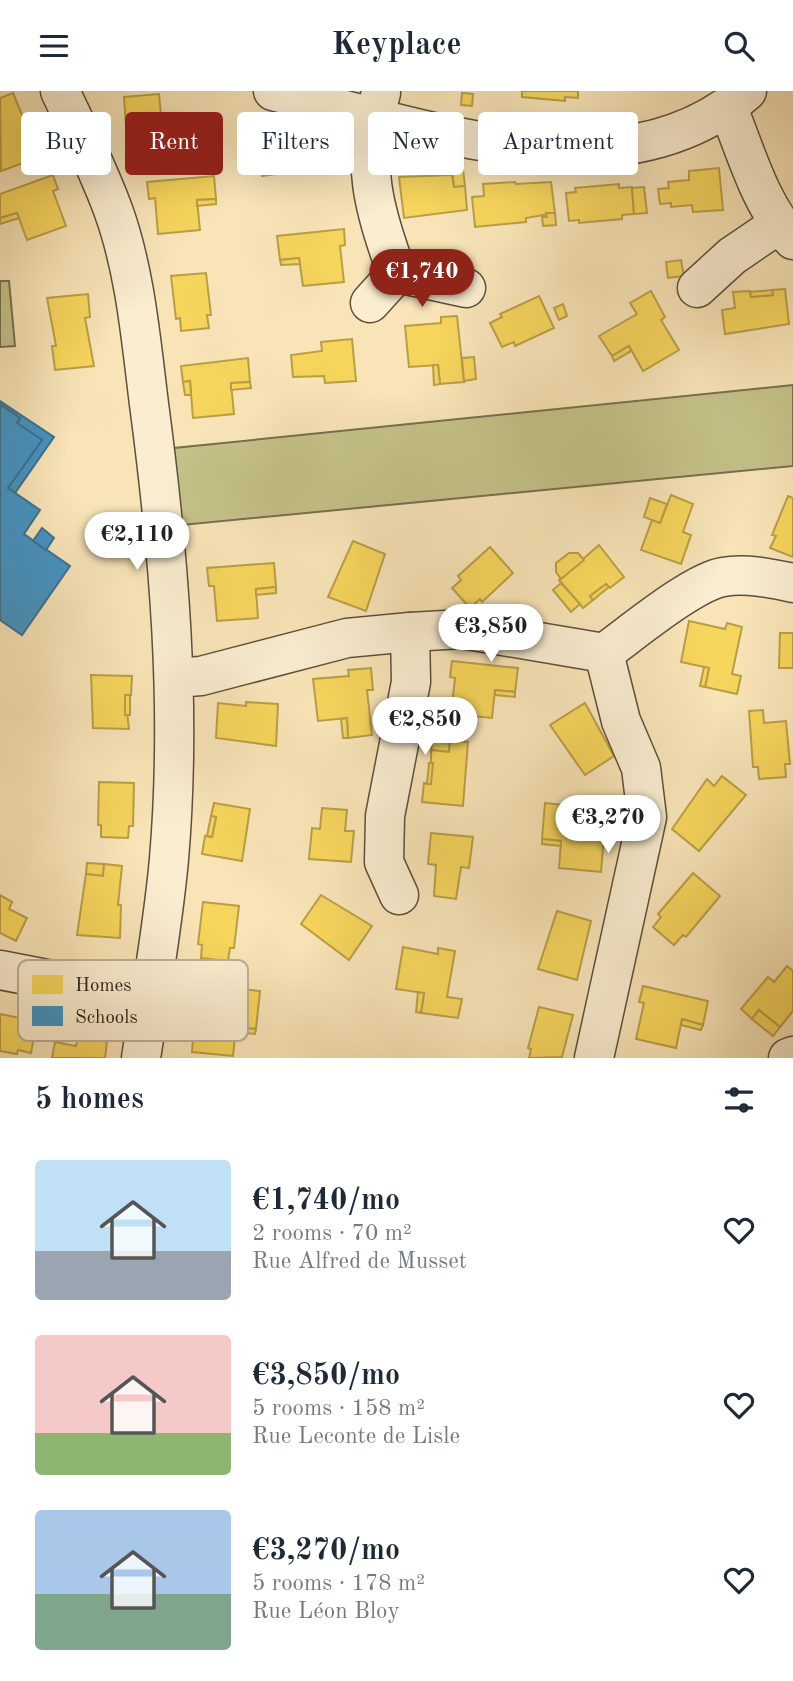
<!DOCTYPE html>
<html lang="en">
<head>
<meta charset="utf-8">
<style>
	:root { --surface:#fff; --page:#f2f2f3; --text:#1f2937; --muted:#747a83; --accent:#8f2418 }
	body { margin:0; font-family:"Old Standard TT",serif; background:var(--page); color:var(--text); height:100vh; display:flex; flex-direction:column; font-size:26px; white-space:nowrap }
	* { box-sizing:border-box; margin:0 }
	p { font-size:23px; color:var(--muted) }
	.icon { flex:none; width:38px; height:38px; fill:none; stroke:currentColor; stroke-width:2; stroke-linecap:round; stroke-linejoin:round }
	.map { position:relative; height:967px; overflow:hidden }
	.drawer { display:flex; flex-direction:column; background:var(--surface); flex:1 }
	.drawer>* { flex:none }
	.banner { position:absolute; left:21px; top:21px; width:752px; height:63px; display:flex; gap:14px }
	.price { position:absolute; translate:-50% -60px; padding:0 16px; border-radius:24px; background:#fff; color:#222; font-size:23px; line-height:46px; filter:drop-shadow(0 2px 4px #0008) }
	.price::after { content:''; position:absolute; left:50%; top:42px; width:21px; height:16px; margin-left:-10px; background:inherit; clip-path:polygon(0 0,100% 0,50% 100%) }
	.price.on { background:var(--accent); color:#fff }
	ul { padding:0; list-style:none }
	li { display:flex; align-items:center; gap:21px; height:175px; padding:0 35px }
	li span { display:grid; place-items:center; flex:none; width:196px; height:140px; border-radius:7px; color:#555 }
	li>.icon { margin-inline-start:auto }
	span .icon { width:84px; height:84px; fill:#fffc; stroke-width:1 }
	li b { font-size:30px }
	h2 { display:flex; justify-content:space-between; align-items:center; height:84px; padding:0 35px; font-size:30px }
	.chip { padding:0 24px; border-radius:7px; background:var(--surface); box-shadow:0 7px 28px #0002; font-size:24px; line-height:63px }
	.chip.on { background:var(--accent); color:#fff }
	header { display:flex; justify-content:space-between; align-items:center; height:91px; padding:0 35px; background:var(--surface); font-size:32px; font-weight:700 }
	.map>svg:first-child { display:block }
	.green { fill:#c4c289; stroke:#77704e; stroke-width:2 }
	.homes { fill:#f6d55c; stroke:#b99e46; stroke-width:2 }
	.schools { fill:#4393c3; stroke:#3c708e; stroke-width:2 }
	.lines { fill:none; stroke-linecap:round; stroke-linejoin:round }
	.minor-casing { stroke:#5e4f3d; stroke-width:41 }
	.minor { stroke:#faedd0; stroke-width:38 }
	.key { fill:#faedd0; stroke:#bcaf98; stroke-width:2 }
	.key-label { font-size:19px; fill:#2a1d14 }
</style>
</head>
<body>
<header><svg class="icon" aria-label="menu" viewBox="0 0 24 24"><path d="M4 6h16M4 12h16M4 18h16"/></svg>Keyplace<svg class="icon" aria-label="search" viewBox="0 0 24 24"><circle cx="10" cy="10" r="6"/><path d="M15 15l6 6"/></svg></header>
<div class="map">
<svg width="793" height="967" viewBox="0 0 793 967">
	<rect width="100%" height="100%" fill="#f8e4b7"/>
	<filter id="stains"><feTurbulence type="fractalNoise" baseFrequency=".00286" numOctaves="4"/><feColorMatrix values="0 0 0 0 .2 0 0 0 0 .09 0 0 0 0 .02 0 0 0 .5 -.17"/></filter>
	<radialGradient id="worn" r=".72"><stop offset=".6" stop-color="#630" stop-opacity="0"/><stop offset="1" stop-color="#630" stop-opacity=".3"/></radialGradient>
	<g class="green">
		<path d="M0 190H9L15 255 0 256Z"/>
		<path d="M793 294V375L182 434 173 374 174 357Z"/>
	</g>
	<g class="homes">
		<path d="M522 0H578V7L565 6V10L522 6Z"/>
		<path d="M13 2 36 58 26 61 29 70 1 80 0 7Z"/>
		<path d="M462 2 473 3 472 15 461 14Z"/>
		<path d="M159 3 163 45H159L160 58 133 61 131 49H127L124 6Z"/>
		<path d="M290 41V44L318 41 322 76 262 85 257 44Z"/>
		<path d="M35 58 38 67 29 70 26 61Z"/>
		<path d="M462 69 465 95 454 96 451 70Z"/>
		<path d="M719 77 723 119 693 121 692 114 671 116V112L660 113 658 98 669 97 668 91 689 89V80Z"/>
		<path d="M53 84 58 98 53 100 66 135 27 149 17 122 0 127V103Z"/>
		<path d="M452 84 454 96 465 95 467 119 404 127 399 86Z"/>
		<path d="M214 85 216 108 197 109 200 139 158 143 155 107 149 108 147 91Z"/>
		<path d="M515 91 516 93 551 91 555 122 526 127V131L475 136 472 106 484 105 483 93Z"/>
		<path d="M619 93V97L632 96 634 123 622 124V128L579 132V129L569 130 566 102 576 101 575 97Z"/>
		<path d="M644 96 647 122 634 123 632 97Z"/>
		<path d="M216 108V113L197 115V109Z"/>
		<path d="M17 122 19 127 0 133V127Z"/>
		<path d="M546 122H555L556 134 543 135 542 126H547Z"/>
		<path d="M344 138 345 154 340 155 344 191 303 195 299 167 280 169 277 145Z"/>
		<path d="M299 167 300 173 281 174 280 169Z"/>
		<path d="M681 169 684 185 668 187 666 171Z"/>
		<path d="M206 182 211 224H207L209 237 181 240 180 227 176 228 171 185Z"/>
		<path d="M785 198 789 233 725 243 722 219 735 217 733 201 750 200 751 206 773 204 772 199Z"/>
		<path d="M772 199 773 204 751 206 750 201Z"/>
		<path d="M651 200 665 226 661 229 679 259 643 280 629 255 612 265 599 245 637 223 630 212Z"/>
		<path d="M88 203 90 226 85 227 94 275 55 279 52 255H56L47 207Z"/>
		<path d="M539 205 554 237 515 255 514 251 502 256 490 232 502 226 500 223Z"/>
		<path d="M563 213 567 225 559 229 554 217Z"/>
		<path d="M457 225 464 291 440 293 438 274 409 276 405 235 441 232V226Z"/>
		<path d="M352 248 356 290 325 292 324 285 293 286 291 264 322 260 321 251Z"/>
		<path d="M629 255 631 260 614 270 612 265Z"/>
		<path d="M474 266 476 288 464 290 462 267Z"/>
		<path d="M248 267 250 291 231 292 234 323 193 327 190 290 183 291 181 275Z"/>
		<path d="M433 274H438L440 293 434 294Z"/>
		<path d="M190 290 191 304H185L183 291Z"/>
		<path d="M250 291 251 297 231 299V292Z"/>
		<path d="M671 404 693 413 683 441 691 444 681 473 641 459 652 429 660 432Z"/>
		<path d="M788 405 793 407V466L770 457 776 445 772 444Z"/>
		<path d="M650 407 667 413 660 432 644 426Z"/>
		<path d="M353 450 385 463 366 520 328 506Z"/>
		<path d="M599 454 624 486 610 497 606 493 590 505 593 509 583 517 559 489Z"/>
		<path d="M490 456 513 482 482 511 480 508 470 517 452 497 461 489 458 485Z"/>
		<path d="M569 462H578L584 469 561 488 556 481V472Z"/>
		<path d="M274 472 276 496 256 498 258 527 217 530 214 495H209L207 477Z"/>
		<path d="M561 492 580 513 571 521 553 499Z"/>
		<path d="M606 493 609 496 593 509 590 505Z"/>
		<path d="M276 496V502L256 504V498Z"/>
		<path d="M689 530 725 538 727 532 742 536 732 583 741 585 737 603 705 596 709 577 681 571Z"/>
		<path d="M780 542H793V577H779Z"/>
		<path d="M452 570 518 577 515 601 495 599 492 627 451 623 455 587 450 586Z"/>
		<path d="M704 576 709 577 705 596 700 595Z"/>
		<path d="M371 577 373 599H367L372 644 348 647 347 627 318 630 313 588 349 585 348 579Z"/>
		<path d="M91 584 132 585 131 604H125L129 638 93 637Z"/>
		<path d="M495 599 515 601V606L495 604Z"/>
		<rect x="125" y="604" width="5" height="20"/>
		<path d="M246 611 278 613 276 655 216 647 218 612 246 615Z"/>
		<path d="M585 612 614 665 585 684 550 634Z"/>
		<path d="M763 619 764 632 786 630 790 673H785L786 686 759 688 758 676H753L749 620Z"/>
		<path d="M347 627 348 647H343L341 628Z"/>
		<path d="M433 647 450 649 449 661 431 659Z"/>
		<path d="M450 649 468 651 463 715 422 711 424 692 431 693V659L449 661Z"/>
		<path d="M429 672H433L431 693H427Z"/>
		<path d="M722 685 746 704 699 760 672 738 707 688 714 695Z"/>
		<path d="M99 691 134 692 133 735H129L128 747 101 746V734H98Z"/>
		<path d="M214 712 250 718 242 770 202 763 205 745 212 746 216 726 211 725Z"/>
		<path d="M545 712 563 714 562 725 610 729 609 746H604L601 781 559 777 561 750 542 748Z"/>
		<path d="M322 717 347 719 345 740H354L351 771 309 768 312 737 320 738Z"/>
		<path d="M211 725 216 726 212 746 207 745Z"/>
		<path d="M431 742 473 746 469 777 461 776 456 808 434 805 436 774 428 773Z"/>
		<path d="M542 748 561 750V755L542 753Z"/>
		<path d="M87 772 104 773 103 785 86 783Z"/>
		<path d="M104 773 122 775 118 814H121L120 847 77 844 86 783 103 785Z"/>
		<path d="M693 782 720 805 686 846 683 844 674 854 653 836 661 826 658 823Z"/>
		<path d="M0 804 12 811 9 818 27 827 16 850 0 842Z"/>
		<path d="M321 804 372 835 349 869 301 833Z"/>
		<path d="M203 811 239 815 234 857H230L228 870 201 867 202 854 198 853Z"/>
		<path d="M557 820 591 830 577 889 538 878Z"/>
		<path d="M403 856 438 863V857L455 860 447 906 462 908 458 927 421 922 424 902 396 898Z"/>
		<path d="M787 875 793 880V920L780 936 759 919 752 928 741 918 768 886 774 891Z"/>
		<path d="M643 895 708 910 703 934 682 928 676 957 636 948 644 912 639 911Z"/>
		<path d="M239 898 260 900 256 938 236 936 233 965 192 961 195 924 190 923 192 907 239 912Z"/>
		<path d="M418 901 424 902 421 922 416 921Z"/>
		<path d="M539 916 573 924 562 966 529 967 531 958 528 957Z"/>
		<path d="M759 919 780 936 773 945 752 928Z"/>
		<path d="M0 923 25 928 24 932 36 935 31 962 18 959 17 963 0 960Z"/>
		<path d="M682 928 703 934 701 939 681 934Z"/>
		<path d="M236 936 256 938 255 943 235 941Z"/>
		<path d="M78 945 107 951 105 967H52L55 951 76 955Z"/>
	</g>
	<g class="schools">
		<path d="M0 310 54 346 15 402 8 397 42 349 17 332 20 327 0 313Z"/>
		<path d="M0 313 20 327 17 332 42 349 8 397 40 419 24 443 70 475 22 544 0 529Z"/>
		<path d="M42 437 54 447 46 459 33 450Z"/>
	</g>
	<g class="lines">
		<defs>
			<g id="minor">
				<path d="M60 0C78 38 97 76 112 116 135 177 141 249 149 313 169 464 182 616 169 768 163 835 151 901 141 967"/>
				<path d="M273 0C417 36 621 111 747 0"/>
				<path d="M381 2C360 69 373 118 397 182"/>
				<path d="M728 17C746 61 760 114 793 149"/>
				<path d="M697 197 732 165 779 133"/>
				<path d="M370 212 397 182 466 197"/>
				<path d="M174 587 201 585 347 547 410 541 462 538 604 562C632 542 693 491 723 486 746 482 770 487 793 492"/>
				<path d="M399 804 384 771 385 725 411 591 410 541"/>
				<path d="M0 879 150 908"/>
				<path d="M594 967 647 726 641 677 621 630 604 562"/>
				<path d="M788 967 793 965"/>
			</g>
		</defs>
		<use href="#minor" class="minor-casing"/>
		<use href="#minor" class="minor"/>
	</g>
	<rect x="18" y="869" width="230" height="81" rx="10" class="key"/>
	<rect x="32" y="884" width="31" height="19" fill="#f6d55c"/>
	<rect x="32" y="915" width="31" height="20" fill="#4393c3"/>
	<g class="key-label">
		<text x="75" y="900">Homes</text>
		<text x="75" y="932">Schools</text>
	</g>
	<rect width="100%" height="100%" filter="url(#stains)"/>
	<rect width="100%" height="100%" fill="url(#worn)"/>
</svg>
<b class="price on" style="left:422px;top:218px">€1,740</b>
<b class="price" style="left:137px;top:481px">€2,110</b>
<b class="price" style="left:491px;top:573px">€3,850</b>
<b class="price" style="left:425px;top:666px">€2,850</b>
<b class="price" style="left:608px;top:764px">€3,270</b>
<div class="banner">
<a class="chip">Buy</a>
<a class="chip on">Rent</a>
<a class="chip">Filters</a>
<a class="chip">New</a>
<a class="chip">Apartment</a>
</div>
</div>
<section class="drawer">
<h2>5 homes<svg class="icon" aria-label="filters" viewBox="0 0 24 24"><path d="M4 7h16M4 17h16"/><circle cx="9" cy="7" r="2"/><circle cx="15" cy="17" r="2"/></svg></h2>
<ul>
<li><span style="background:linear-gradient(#bfe0f5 65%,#9aa5b1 0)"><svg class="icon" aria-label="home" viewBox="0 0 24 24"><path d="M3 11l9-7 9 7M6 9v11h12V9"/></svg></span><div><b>€1,740/mo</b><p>2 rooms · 70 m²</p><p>Rue Alfred de Musset</p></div><svg class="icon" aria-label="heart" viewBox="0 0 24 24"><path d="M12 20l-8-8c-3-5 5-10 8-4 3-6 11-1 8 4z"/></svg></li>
<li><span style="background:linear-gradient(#f6c9c9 70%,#8fb573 0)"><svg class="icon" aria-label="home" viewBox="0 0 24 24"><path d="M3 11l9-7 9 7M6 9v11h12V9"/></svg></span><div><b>€3,850/mo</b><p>5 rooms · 158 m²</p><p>Rue Leconte de Lisle</p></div><svg class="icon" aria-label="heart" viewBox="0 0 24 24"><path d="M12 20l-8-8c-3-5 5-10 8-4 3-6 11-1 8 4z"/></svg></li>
<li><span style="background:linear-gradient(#a9c7e8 60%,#7fa58c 0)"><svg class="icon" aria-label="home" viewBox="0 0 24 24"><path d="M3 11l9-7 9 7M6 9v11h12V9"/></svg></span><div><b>€3,270/mo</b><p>5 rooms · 178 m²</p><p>Rue Léon Bloy</p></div><svg class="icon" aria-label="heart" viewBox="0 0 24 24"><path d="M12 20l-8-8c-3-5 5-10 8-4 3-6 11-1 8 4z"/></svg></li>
</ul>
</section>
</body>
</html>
